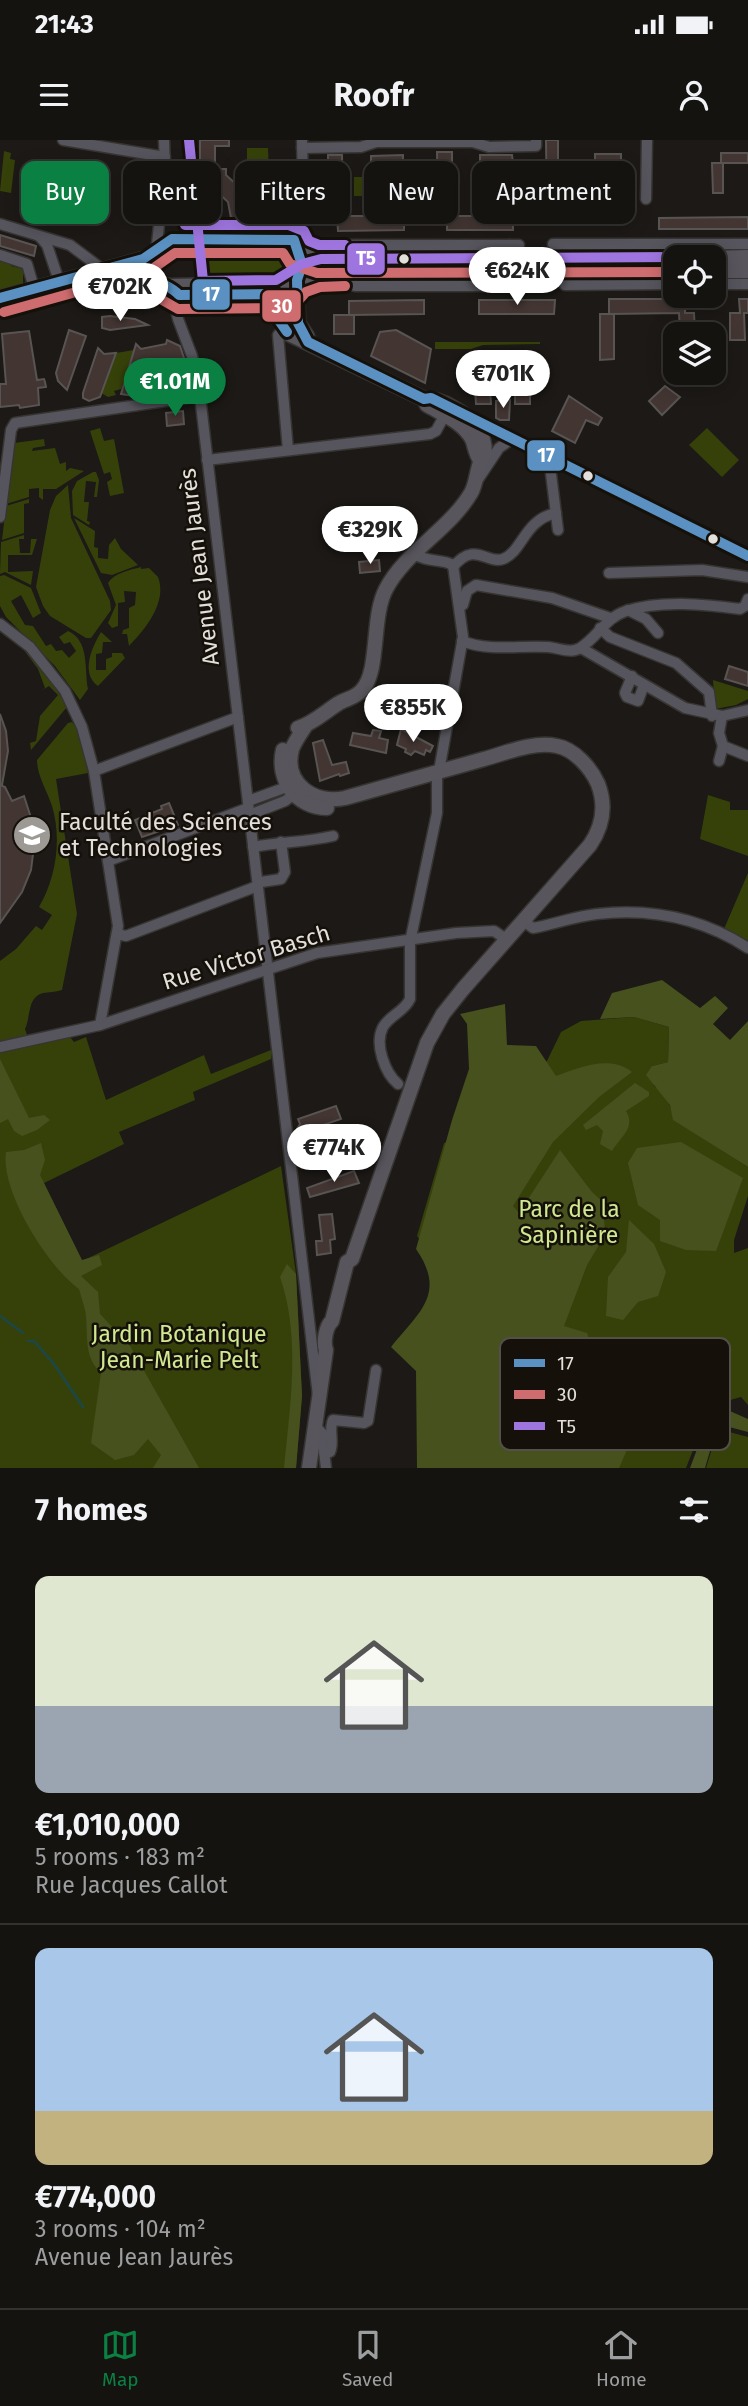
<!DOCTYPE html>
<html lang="en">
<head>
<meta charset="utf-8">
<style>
	:root { --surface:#151310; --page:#22201e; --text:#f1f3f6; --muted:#9d9e9f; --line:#343230; --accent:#0b8043 }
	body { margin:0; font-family:"Fira Sans",sans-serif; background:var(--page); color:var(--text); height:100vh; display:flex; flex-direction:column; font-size:26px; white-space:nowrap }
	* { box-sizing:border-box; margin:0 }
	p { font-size:23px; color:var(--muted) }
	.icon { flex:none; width:38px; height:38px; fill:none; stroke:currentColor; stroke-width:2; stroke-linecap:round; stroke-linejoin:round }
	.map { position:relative; height:1328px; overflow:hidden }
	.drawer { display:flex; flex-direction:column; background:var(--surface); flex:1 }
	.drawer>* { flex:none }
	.banner { position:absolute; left:21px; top:21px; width:707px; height:63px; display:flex; gap:14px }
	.controls { position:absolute; left:663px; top:105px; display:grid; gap:14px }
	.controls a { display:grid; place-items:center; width:63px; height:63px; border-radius:14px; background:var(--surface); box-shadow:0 4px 18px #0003,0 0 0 2px var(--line); font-size:35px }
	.price { position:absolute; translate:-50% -60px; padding:0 16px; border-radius:24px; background:#fff; color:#222; font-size:23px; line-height:46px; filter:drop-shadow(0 2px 4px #0008) }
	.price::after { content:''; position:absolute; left:50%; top:42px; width:21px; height:16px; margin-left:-10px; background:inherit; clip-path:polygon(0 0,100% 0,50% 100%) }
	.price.selected { background:var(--accent); color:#fff }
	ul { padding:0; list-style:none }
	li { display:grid; align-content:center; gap:14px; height:371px; padding:0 35px }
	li+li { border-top:2px solid var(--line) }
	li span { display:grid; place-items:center; height:217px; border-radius:14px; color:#555 }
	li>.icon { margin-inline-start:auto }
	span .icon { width:126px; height:126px; fill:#fffc; stroke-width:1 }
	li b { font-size:30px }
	h2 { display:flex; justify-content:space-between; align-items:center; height:84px; padding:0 35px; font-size:30px }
	.tag { padding:0 24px; border-radius:14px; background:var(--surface); box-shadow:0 4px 18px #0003,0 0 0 2px var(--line); font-size:24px; line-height:63px }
	.tag.selected { background:var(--accent); color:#fff }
	.status { display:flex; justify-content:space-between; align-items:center; height:49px; padding:0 35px; background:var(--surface); direction:ltr }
	.status svg { height:19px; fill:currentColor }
	header { display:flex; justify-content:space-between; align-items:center; height:91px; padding:0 35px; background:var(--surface); font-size:32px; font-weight:700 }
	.tabs { display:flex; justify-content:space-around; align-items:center; height:98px; border-top:2px solid var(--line); background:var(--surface); font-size:19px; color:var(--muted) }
	.tabs a { display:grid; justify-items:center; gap:4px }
	.tabs .selected { color:var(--accent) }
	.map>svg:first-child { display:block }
	.green { fill:#36410a }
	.forest { fill:#46511d }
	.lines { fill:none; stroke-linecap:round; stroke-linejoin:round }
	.stream { stroke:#1b4749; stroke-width:2.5 }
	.building { fill:#423532; stroke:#575452; stroke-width:2 }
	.minor-casing { stroke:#373532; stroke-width:13 }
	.major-casing { stroke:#373532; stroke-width:17 }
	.minor { stroke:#56545c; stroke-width:10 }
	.major { stroke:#58555c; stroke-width:14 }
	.bus-1-casing { stroke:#15110a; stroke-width:16 }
	.bus-2-casing { stroke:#15110a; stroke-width:16 }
	.bus-3-casing { stroke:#15110a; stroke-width:16 }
	.bus-1 { stroke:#5a91c2; stroke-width:10 }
	.bus-2 { stroke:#cf6c6f; stroke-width:10 }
	.bus-3 { stroke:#9e75df; stroke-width:10 }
	.bus-dot { fill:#e3e0db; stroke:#15110a; stroke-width:2.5 }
	.labels { text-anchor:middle; stroke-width:5; stroke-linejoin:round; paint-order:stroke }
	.street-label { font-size:23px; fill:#e3e0db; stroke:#15110a }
	.poi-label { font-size:23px; fill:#e3e0db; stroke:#15110a; text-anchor:start }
	.park-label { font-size:23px; fill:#d0e990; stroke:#15110a }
	.key { fill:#15110a; stroke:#534f49; stroke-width:2 }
	.key-label { font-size:19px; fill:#e3e0db }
	.line-badge { stroke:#15110a; stroke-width:2.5 }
	.badge-label { font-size:19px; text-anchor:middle; font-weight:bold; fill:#fff }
</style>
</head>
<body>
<div class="status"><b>21:43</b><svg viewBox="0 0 49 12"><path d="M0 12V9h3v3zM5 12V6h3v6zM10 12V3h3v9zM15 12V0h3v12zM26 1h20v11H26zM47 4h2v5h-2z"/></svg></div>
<header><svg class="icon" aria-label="menu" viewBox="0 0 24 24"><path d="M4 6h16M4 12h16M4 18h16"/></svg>Roofr<svg class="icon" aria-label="person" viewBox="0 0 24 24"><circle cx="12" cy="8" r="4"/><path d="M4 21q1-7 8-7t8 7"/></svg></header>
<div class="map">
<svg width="748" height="1328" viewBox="0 0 748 1328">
	<rect width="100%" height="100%" fill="#1c1916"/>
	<g class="green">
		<path d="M247 8H268L269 35 247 36Z"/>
		<path d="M4 11 11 13 10 19 15 20 11 53 0 51Z"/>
		<rect x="354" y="37" width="35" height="19"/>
		<path d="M209 115H284L293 118 296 127 290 137 209 139Z"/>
		<path d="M0 117 11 121V126L23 129V144L0 151Z"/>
		<path d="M435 202H540V204L483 205 471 209H435Z"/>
		<path d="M134 210 121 249 114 251 116 255 108 257 101 253 116 213Z"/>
		<path d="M100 288 104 301 114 299 124 353 110 356 107 342 112 339 110 332 104 334 90 291Z"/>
		<path d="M707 288 739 320 722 337 689 305Z"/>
		<path d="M44 299 45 306 33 308 32 311 55 308 60 324 66 322V331L70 328 84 331 56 349H43V360L39 357V348L29 349V357L6 364 14 303Z"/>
		<path d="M93 332H96L99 340 97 357H94L96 342 86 341 84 362H89L87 381 90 382 89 385 73 375 72 351 77 341Z"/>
		<path d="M68 345 71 378 110 461 111 470 91 498H86L50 476 43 466 36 447 50 370 56 356Z"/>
		<path d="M29 359V363L24 364V393L2 400 6 366Z"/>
		<path d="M74 378 95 391 94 407 98 408V418L108 419 109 405 115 398 121 409 138 425 112 435 101 433Z"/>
		<path d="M24 395V399H19L20 413H30L31 399H37L32 415H8V432L33 431 31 445 5 432 0 434 1 402Z"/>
		<path d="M141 427V429L149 428 158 437C168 463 144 490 129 506L127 494H122L123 490 129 488V468L135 465 136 452 124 451 125 462 118 463V486L112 488 108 483 116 465 108 443C114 433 130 430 141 427Z"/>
		<path d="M4 435 31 448 41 473 33 478 21 455 11 461 25 485 33 486 46 506 51 504 56 511 62 510 69 518 76 511 70 502 64 504 59 497 68 491C90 501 84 529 88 549L80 560 55 526 6 477 0 466V436Z"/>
		<path d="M101 492 112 502H103L102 513 96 514V530H106V519L112 517V513H122L125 518 98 546C80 533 92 507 101 492Z"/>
		<path d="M21 506 46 531 67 567 31 610 30 603 36 601 40 576 58 555 49 546 41 551 45 548 38 529Z"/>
		<path d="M713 540 748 551V559L736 565 715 569Z"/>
		<path d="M72 582 78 591 88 633 56 639 77 774 62 850C55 852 49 852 43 853 27 857 31 877 25 889L27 895 0 902V821L16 809 36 786 42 790 52 775 39 767C56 738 62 699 52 666 47 651 37 635 37 620L68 583Z"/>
		<path d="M708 655 730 662V670H748V716L700 699Z"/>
		<path d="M748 733V803L724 789Z"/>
		<path d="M634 877 669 887 668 922 652 926 654 946C667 953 671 966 674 980L748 1027V1056L734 1100V1113L748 1108V1265L741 1257 723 1262 717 1249 686 1328H433L439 1124 417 1096 444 1003 465 996 547 921 561 892 581 881Z"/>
		<path d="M70 897 74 902 86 897 106 960 204 915 211 934 271 910V919L193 952 195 960 119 992 124 1004 44 1043 82 1121 281 1026 296 1134 302 1256 296 1328H0V912Z"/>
		<path d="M718 1289 748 1297V1328H706Z"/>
	</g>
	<g class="forest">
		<path d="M662 840 700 868 715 856 728 868 713 884 730 900 748 881V1027L673 980 670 965 646 935 652 926 668 922 669 887 634 877 600 879 612 853Z"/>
		<path d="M505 864 507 905 536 906 556 936C578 928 610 914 632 932L599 957 553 1002 513 1066 519 1073 560 1010 592 1052 603 1062 605 1095 587 1125 564 1186 587 1193 603 1238 632 1227 656 1244 650 1276 626 1312 619 1328H417L416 1231 391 1207C419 1172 447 1154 416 1109L452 980 469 929 467 884 460 874Z"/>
		<path d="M0 919 29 978 44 975 50 980 37 990 22 996 14 991 8 979 0 983Z"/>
		<path d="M635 943 649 952V956L626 971C636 988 621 996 612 1011L600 1004 603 991 597 985 586 990 583 985Z"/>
		<path d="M681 1002 743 1038 716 1111 686 1110 660 1101V1080L638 1065 628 1023 637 1008Z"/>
		<path d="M41 1003 45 1020 40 1035 82 1120 99 1115 102 1125 81 1136 98 1152 100 1174 130 1206 199 1328H153L161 1315 148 1299 134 1315 115 1320 91 1303 101 1233C84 1217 88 1198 86 1176 85 1167 81 1157 79 1149 48 1127 0 1051 6 1012L24 1010Z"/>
		<path d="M629 1080 654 1104 666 1132 658 1156 638 1162 623 1180 606 1176 608 1137 626 1112Z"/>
		<path d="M287 1124 296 1134 302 1256 296 1328H284C290 1266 301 1197 280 1137Z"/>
		<path d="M696 1238 703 1242 714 1264 748 1279V1292L718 1284 705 1328H690L699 1304 685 1298 674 1307 662 1306 664 1258 681 1241Z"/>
	</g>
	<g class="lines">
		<g class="stream">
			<path d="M0 1176 23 1193"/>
			<path d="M28 1201H34L54 1224 83 1267"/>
		</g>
	</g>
	<g class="building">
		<path d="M200 0H229V6H215V29H226V35L238 46 242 43 292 42V78H231L228 62 213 48 200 46Z"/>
		<path d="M546 0H558V78H547Z"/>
		<path d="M437 12H452V76H513L512 29H480V15H512L513 23H527V82H513V90H447V76H438Z"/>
		<rect x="721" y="13" width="27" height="10"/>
		<path d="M595 14H621V26L595 25Z"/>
		<path d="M328 15H342L343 76H328Z"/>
		<path d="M403 15V23H417L418 82H404V90L338 91 337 76H404L403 29 371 30V16Z"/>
		<path d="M712 23H723V53H713Z"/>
		<path d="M616 26H629V78H617Z"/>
		<path d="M748 77V89H659V78Z"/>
		<path d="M0 95 36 106 34 116 0 106Z"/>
		<path d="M609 159H685V173H694L695 194H680L679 173 609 174Z"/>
		<path d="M739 159H748V173H744L745 200H730V173H740Z"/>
		<path d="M424 160V174L349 175V161Z"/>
		<path d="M479 160H555L554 174H479Z"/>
		<path d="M600 174H614V219L600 220Z"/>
		<rect x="334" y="175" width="20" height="19"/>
		<path d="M110 176 135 179 148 185 110 190 102 188V177Z"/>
		<path d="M69 190 86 196 67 250 58 241 56 233Z"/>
		<path d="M396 190 431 209 425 243 371 216 380 192Z"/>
		<path d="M29 191 37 240 44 239 45 242 46 247 38 248 39 265 20 268 19 265 0 267V244H6L2 194Z"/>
		<path d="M167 200 180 206 184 218 175 247 158 249 141 244 138 253 133 256 121 254 136 204 141 209 166 204Z"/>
		<path d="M98 208 104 214 116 213 100 257 89 261 83 258V253Z"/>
		<path d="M490 215V232H485V247L490 248 491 264H476L474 232H476V216Z"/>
		<path d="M514 215H529L532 248H530V264H515V248L520 247V232H515Z"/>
		<path d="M665 246 680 257 662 275 649 261Z"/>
		<path d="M569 256 602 278 598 285 586 280 575 303 552 291Z"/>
		<path d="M510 260 509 280H500L496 278V261Z"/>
		<path d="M183 271 184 284 167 286 166 273Z"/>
		<path d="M379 420 380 431 360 433 359 422Z"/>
		<path d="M729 526 748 532V546L725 539Z"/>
		<path d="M0 574 6 591 8 611 2 645 0 644Z"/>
		<path d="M401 589 433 606 430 612 426 610 424 615 415 611 411 615 405 612 406 609 397 605Z"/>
		<path d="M373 590 381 591 379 598 388 600 386 613 350 605 353 593 371 596Z"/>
		<path d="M323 600 332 625 346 622 349 633 340 636 339 634 320 641 313 603Z"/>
		<path d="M0 645 5 647 12 661 24 656 32 681 34 706 31 730 22 752 0 783Z"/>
		<path d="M169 663 178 685 142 697 135 680 162 669 161 666Z"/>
		<path d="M336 966 341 979 317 987 321 998 302 1005 297 989 300 984 298 979Z"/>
		<path d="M354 1031 359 1043 310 1057 307 1048Z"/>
		<path d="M332 1074 335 1099 330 1100 331 1113 317 1115 316 1101H322L319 1075Z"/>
	</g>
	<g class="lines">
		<defs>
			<g id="minor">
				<path d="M63 0 165 17"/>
				<path d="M302 8 361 7 376 2H473L489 7 536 6V0"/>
				<path d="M646 59 647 0"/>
				<path d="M0 84 70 105 102 129"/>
				<path d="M40 97 47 105 59 141"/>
				<path d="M553 104H748"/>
				<path d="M325 105H519"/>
				<path d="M297 112 304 92 302 0"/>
				<path d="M156 113 165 29 164 0"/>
				<path d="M0 115 27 124 34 148"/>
				<path d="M564 126 565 145 676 144"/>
				<path d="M347 132 355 146H507L509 105"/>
				<path d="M714 144H748"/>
				<path d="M171 146 178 179 192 216 200 256 318 1256"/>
				<path d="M284 189 278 195 288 310"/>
				<path d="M470 277 748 416"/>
				<path d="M553 317 550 326 558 390"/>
				<path d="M207 320 430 294 436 291 448 269"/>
				<path d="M479 338 499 308 513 298"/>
				<path d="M0 377 11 290 15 283 200 256"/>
				<path d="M415 414C427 423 441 418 453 425L463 497 439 631"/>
				<path d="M453 427C475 400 487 425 503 419 523 411 524 380 556 373"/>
				<path d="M609 433 702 430 748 437"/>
				<path d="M460 466 463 465 467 451 476 445 552 458 610 478"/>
				<path d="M628 470 646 479 658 493"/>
				<path d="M0 484 30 507 65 551 82 587 94 631 118 786 100 885"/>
				<path d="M600 488 610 497 676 523 709 552 712 576"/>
				<path d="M462 501C490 512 520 505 548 507 559 508 571 514 580 508 598 497 605 478 626 471 660 460 704 464 740 469L745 466 748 459"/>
				<path d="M581 508 685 568 722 576 748 570"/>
				<path d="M632 536 625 553 627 557 638 561 644 545"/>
				<path d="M722 576 719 593 723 606 748 616"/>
				<path d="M719 621 723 606"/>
				<path d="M94 631 238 577"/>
				<path d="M248 661 295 644"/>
				<path d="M249 675 285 661 300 650"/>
				<path d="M253 707C281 702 307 702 333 696"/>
				<path d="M108 721 248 668"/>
				<path d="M522 780 533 788C555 784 576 776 597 774 651 768 703 779 748 808"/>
				<path d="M117 794 126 796 255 747 261 742 281 739 285 732 281 702"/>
				<path d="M0 907 100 885 317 813 456 793 494 791 506 799"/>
				<path d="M398 944C385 933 374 904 383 887 390 875 404 872 410 859V802L437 673V638"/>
				<path d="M315 1286 322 1293 326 1328"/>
				<path d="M324 1313 330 1312C335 1302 328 1290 333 1280L364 1283 368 1281 376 1230"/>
			</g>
			<g id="major">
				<path d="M156 113C145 127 153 145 171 146L287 144 322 133 676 131"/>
				<path d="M714 118 748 117"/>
				<path d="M714 131H748"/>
				<path d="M297 140 298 183 307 196 308 202"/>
				<path d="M267 146C286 162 272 177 289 194L424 259 427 265C442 274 463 282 472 299 475 306 475 313 480 320"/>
				<path d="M0 158 143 119 167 108 283 107 317 119 676 118"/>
				<path d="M0 167 72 148 155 139"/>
				<path d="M306 585C301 593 295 601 292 609 283 643 314 665 345 658 391 645 437 632 484 619 506 613 533 601 557 606 574 609 591 628 598 644 606 665 603 686 590 705L463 849 443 874 427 903 352 1119 347 1122 332 1181C326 1186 323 1202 326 1210L309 1328"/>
				<path d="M298 588C314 583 326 571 339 563 348 558 355 558 362 550 380 531 371 477 386 449 406 411 449 390 471 353 478 341 476 324 485 314 485 305 483 295 477 287 468 274 439 257 424 259"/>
				<path d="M283 610C276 639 296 668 327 668"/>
			</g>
		</defs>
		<use href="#minor" class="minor-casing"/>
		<use href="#major" class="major-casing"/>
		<use href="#minor" class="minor"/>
		<use href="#major" class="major"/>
		<defs>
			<g id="bus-1">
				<path d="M111 143 155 139C163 146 171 146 179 155L276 154 280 182 287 192"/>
				<path d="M0 158 143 119 172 99 294 100 302 125 297 140 298 183 308 202 424 259 431 258 748 416"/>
			</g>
			<g id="bus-2">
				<path d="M112 157 150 153 178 169 276 168 298 161 306 152 320 147 345 146"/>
				<path d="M4 172 148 132 175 113H283L290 124 317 133 676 132"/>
			</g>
			<g id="bus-3">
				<path d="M189 0 203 141 276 140 302 124 321 119 676 117"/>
				<path d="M185 85H289L304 91 309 101 319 105H345"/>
			</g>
		</defs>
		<use href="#bus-1" class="bus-1-casing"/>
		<use href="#bus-2" class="bus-2-casing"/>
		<use href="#bus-3" class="bus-3-casing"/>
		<use href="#bus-1" class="bus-1"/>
		<use href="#bus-2" class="bus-2"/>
		<use href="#bus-3" class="bus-3"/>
	</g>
	<defs>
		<symbol id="university-disc" viewBox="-11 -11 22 22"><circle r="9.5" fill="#9d9a96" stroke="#15110a"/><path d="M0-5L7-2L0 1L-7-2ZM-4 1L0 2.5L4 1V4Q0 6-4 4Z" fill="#fff"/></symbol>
	</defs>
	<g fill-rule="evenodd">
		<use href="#university-disc" x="10" y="673" width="44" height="44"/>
	</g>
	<g class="bus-dot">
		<circle cx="404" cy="119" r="6"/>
		<circle cx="588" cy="336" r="6"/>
		<circle cx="713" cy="399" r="6"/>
	</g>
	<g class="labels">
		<g class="street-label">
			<text transform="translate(199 427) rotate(-97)" y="8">Avenue Jean Jaurès</text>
			<text transform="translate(246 817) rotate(-17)" y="8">Rue Victor Basch</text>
		</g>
		<g class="poi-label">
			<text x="59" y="690">Faculté des Sciences<tspan x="59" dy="26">et Technologies</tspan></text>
		</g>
		<g class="park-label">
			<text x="569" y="1077">Parc de la<tspan x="569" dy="26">Sapinière</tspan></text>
			<text x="179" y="1202">Jardin Botanique<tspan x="179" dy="26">Jean-Marie Pelt</tspan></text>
		</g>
	</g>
	<rect x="500" y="1198" width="230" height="112" rx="10" class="key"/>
	<rect x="514" y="1219" width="31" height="8" fill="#5a91c2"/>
	<rect x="514" y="1250" width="31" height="9" fill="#cf6c6f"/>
	<rect x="514" y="1282" width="31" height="8" fill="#9e75df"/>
	<g class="key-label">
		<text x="557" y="1230">17</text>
		<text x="557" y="1261">30</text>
		<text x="557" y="1293">T5</text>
	</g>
	<g class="line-badge">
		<rect x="346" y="102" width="40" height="34" rx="7" fill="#9e75df"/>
		<rect x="191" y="138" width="40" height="33" rx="7" fill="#5a91c2"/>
		<rect x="261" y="149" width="41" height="34" rx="7" fill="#cf6c6f"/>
		<rect x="526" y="299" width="40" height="33" rx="7" fill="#5a91c2"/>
	</g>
	<g class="badge-label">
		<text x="366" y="125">T5</text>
		<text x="211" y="161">17</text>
		<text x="282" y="173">30</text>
		<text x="546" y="322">17</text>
	</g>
</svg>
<div class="controls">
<a><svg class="icon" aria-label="locate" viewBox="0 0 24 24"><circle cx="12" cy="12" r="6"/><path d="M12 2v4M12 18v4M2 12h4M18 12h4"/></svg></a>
<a><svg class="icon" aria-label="layers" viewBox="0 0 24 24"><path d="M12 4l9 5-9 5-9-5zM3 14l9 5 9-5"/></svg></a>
</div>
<b class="price" style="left:517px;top:167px">€624K</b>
<b class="price" style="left:120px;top:183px">€702K</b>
<b class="price" style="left:503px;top:270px">€701K</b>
<b class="price selected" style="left:175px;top:278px">€1.01M</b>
<b class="price" style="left:370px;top:426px">€329K</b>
<b class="price" style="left:413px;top:604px">€855K</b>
<b class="price" style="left:334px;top:1044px">€774K</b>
<div class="banner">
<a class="tag selected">Buy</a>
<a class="tag">Rent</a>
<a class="tag">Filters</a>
<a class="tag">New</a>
<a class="tag">Apartment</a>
</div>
</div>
<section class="drawer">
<h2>7 homes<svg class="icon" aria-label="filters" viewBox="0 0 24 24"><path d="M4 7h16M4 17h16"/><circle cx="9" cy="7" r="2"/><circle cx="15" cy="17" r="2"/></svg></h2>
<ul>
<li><span style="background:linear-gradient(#dfe7d0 60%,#9aa5b1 0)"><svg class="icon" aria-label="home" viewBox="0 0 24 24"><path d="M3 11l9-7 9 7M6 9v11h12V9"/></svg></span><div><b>€1,010,000</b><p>5 rooms · 183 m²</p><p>Rue Jacques Callot</p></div></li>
<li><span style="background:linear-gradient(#a9c7e8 75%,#c2b280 0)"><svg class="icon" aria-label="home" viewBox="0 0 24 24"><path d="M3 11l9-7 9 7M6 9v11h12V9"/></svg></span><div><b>€774,000</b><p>3 rooms · 104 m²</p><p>Avenue Jean Jaurès</p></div></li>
</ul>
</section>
<nav class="tabs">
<a class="selected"><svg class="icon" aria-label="map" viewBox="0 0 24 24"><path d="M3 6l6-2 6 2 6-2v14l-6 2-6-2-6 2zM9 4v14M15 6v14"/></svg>Map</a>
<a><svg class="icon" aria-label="saved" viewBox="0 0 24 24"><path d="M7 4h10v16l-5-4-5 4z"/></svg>Saved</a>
<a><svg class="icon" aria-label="home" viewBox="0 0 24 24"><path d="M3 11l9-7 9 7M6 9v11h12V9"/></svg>Home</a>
</nav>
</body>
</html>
